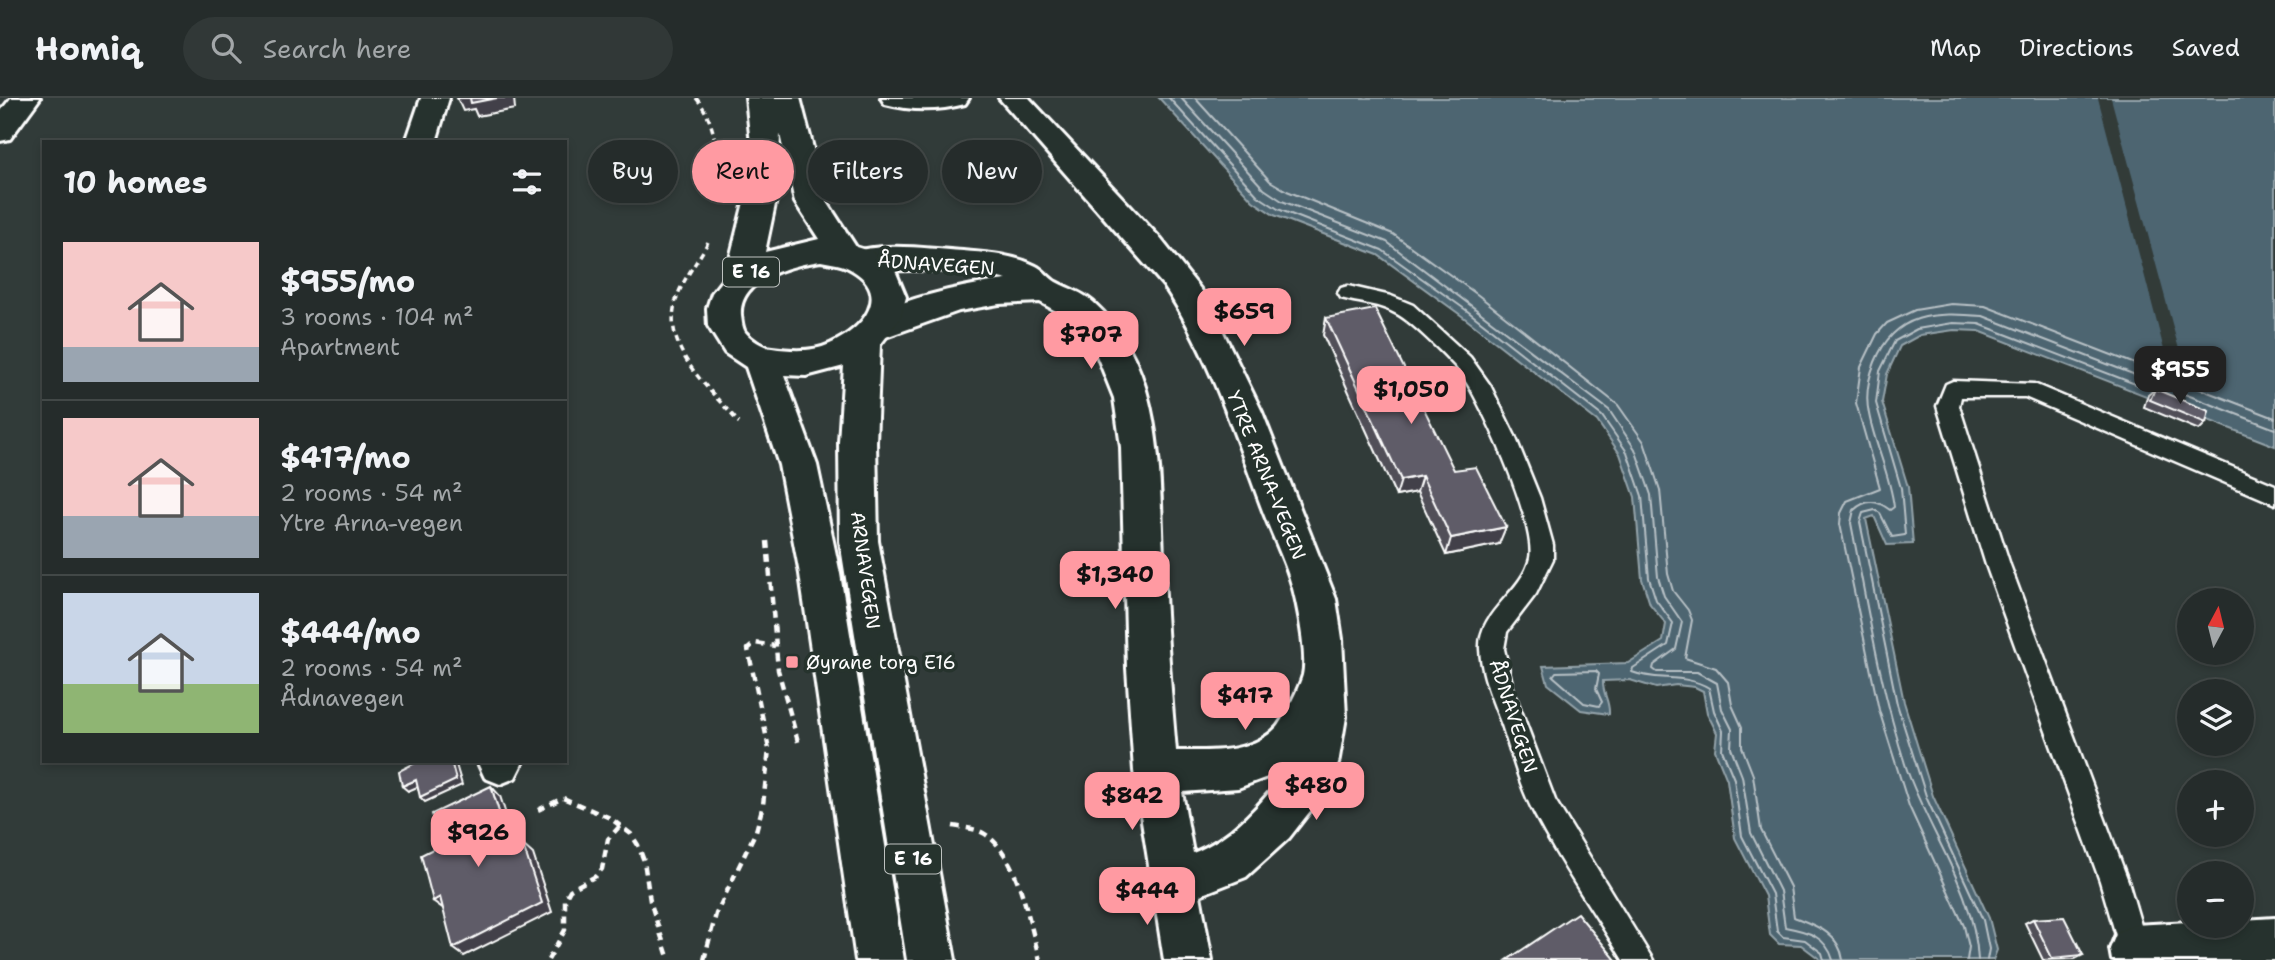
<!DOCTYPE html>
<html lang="en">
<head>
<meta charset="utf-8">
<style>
	:root { --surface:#252c2b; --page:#313837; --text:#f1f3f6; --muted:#a3a7a9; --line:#424847; --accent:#ff9aa2 }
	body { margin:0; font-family:"Shantell Sans",sans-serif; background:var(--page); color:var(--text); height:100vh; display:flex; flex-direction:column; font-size:26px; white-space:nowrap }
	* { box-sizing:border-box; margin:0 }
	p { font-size:23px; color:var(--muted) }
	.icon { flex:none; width:38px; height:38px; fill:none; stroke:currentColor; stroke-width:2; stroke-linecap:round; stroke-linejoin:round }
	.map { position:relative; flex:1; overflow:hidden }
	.side { position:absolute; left:42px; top:42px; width:525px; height:623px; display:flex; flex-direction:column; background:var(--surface); border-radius:0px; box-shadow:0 4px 10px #0003,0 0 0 2px var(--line) }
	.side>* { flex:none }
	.top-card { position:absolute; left:588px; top:42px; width:665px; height:63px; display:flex; gap:14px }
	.needle { width:46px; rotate:7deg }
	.fabs { position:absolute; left:2177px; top:490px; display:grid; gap:14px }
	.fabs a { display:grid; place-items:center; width:77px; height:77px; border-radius:50%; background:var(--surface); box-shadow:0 4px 10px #0003,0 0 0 2px var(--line); font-size:35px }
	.price { position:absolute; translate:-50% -60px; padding:0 16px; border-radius:14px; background:var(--accent); color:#111; font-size:23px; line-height:46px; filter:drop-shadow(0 2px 4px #0008) }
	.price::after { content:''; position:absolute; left:50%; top:42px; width:21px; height:16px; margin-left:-10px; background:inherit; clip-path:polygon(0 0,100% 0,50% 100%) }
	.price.on { background:#222; color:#fff }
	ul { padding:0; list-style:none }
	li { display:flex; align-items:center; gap:21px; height:175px; padding:0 21px }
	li+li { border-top:2px solid var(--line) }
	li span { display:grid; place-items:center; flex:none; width:196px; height:140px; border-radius:0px; color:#555 }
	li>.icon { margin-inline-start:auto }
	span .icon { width:84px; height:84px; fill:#fffc; stroke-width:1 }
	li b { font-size:30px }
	h2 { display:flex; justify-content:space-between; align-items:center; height:84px; padding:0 21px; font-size:30px }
	.tag { padding:0 24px; border-radius:32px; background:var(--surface); box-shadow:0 4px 10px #0003,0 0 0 2px var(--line); font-size:24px; line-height:63px }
	.tag.on { background:var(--accent); color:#111 }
	header { display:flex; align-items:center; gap:42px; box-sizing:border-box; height:98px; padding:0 35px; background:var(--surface); border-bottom:2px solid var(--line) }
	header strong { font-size:33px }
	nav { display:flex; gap:38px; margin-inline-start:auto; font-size:24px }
	.search { width:490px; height:63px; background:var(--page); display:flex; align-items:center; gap:18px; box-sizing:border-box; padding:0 24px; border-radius:38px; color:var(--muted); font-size:26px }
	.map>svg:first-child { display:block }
	.water { fill:#4d6571; stroke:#94a3aa; stroke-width:2 }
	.pier { fill:#313b39 }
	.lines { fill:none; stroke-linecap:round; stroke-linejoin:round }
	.shore { stroke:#b8c1c6; stroke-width:2 }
	.lane-casing { stroke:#fff; stroke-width:5 }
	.street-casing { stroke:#fff; stroke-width:6 }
	.secondary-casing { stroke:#fff; stroke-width:6 }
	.highway-casing { stroke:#fff; stroke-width:6 }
	.path-far1 { stroke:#fff; stroke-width:3.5; stroke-dasharray:6 4.5; stroke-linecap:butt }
	.path { stroke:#fff; stroke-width:4.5; stroke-dasharray:8 6; stroke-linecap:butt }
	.lane { fill:#26332d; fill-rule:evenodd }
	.street { fill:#26332d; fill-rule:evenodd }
	.secondary { fill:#26332d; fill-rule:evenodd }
	.highway { fill:#26332d; fill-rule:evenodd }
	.wall { fill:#514f59; stroke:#fff; stroke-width:2 }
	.shaded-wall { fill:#424048; stroke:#fff; stroke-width:2 }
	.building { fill:#5e5c67; stroke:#fff; stroke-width:2 }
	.poi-dot { fill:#ff9aa2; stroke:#26332d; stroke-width:2.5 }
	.labels { text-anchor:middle; stroke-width:7; stroke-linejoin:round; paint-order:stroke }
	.shield { fill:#26332d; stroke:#bec2c0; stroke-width:2 }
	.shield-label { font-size:18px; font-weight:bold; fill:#fff }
	.street-label { font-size:19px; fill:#fff; stroke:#26332d }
	.poi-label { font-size:19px; fill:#fff; stroke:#26332d; text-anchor:start }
</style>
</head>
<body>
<header>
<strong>Homiq</strong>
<div class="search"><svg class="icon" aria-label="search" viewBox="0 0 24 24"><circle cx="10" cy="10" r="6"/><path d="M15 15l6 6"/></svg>Search here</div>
<nav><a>Map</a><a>Directions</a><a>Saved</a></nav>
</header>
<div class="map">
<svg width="2275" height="862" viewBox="0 0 2275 862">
	<rect width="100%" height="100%" fill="#313b39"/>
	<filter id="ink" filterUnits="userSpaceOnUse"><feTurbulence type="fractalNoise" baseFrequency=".0143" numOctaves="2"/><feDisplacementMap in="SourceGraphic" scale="14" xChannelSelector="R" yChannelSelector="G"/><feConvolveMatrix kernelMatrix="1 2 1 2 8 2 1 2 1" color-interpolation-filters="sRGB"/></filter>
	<g filter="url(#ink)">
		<path class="water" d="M1159 0H2275V348L1979 233 1954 232 1920 237 1900 248 1887 276 1882 304 1908 389 1913 446 1887 447 1874 418 1866 421 1904 604 1933 698 1989 820 1997 852 1993 862H1821L1801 847 1779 846 1770 837 1765 798 1735 740 1727 682 1715 652 1717 635 1707 615 1703 593 1695 589 1676 587 1656 590 1630 582 1603 583C1602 595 1610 603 1609 616L1581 612 1548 586 1543 568 1628 565 1663 543 1666 526 1650 506 1642 481 1635 399 1620 356 1597 323 1462 218 1378 157 1274 117 1253 103Z"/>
		<path class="pier" d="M2098 0H2111L2190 292 2184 291 2186 314 2172 308 2173 286Z"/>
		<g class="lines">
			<g class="shore">
				<path d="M1169 0 1258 98 1278 111 1382 152 1466 212 1602 318 1627 354 1642 398 1649 480 1656 502 1673 525 1668 547 1633 570 1632 574C1657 584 1685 575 1709 590L1714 613 1723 633 1722 652 1734 681 1742 738 1772 796 1777 833 1783 839 1805 842 1822 855 1824 862"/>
				<path d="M1181 0 1264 91 1282 103 1387 144 1609 312 1635 351 1651 397 1658 479 1664 498 1682 524 1676 551 1654 567 1653 571 1657 574H1697L1717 585 1722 611 1732 631 1731 650 1742 678 1751 735 1780 793 1785 829C1807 833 1826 838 1833 862"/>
				<path d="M1195 0 1270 83 1287 93 1393 136 1478 197 1618 307 1644 344 1660 392 1668 476 1673 493 1688 512 1692 522 1685 560 1716 570 1728 584 1732 607 1742 629V649L1753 677 1761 732 1790 789 1794 819C1817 828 1839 835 1843 862"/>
				<path d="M1596 573 1599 576 1596 591 1602 604 1599 608 1584 605 1553 578 1556 574Z"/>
				<path d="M1967 862 1969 849 1964 828 1909 708 1879 612 1840 426 1841 415 1847 403 1880 390 1856 305 1861 269 1877 236 1887 225 1915 212 1951 206 1985 208 2275 320"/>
				<path d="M1978 862C1975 792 1928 734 1906 669 1880 589 1867 507 1851 425L1854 412C1866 401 1877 402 1890 412L1894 409C1890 376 1875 348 1869 316 1865 298 1868 281 1875 264 1895 214 1935 214 1983 218L2275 331"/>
				<path d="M1987 862 1989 851 1983 822 1927 701 1897 606 1860 424 1863 415 1875 412 1880 415 1892 439 1905 437 1901 390 1876 305 1880 273 1895 243 1917 231 1953 225 1979 226 2151 292"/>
			</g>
			<defs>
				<g id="lane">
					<path d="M1348 188 1391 198 1413 207 1470 259 1490 287 1515 338 1540 400 1553 447V461L1536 496 1507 534 1504 551 1514 594 1555 702 1653 862H1623C1594 814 1561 767 1535 717 1520 689 1512 657 1502 627 1493 604 1481 576 1480 551 1478 513 1522 495 1530 460 1537 426 1479 296 1456 269 1444 256 1412 224 1397 216 1380 206 1359 205 1341 200L1338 195 1341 190Z"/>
					<path d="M1953 283 2034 286 2275 387V406L2025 299H1961L1959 308 2010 467 2128 783 2148 851 2142 862 2124 861 2120 851 2100 783 1986 467 1937 308 1946 286Z"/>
				</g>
				<g id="street">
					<path d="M11 0H40L10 41 0 43V14Z"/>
					<path d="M421 0H449L436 44H406Z"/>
					<path d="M881 0H969L965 6C938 13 912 13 885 6Z"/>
					<path d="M477 663H521L522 666 515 680 500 686 485 680Z"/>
					<path d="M2275 820V862H2112L2110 851 2117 834 2134 827 2189 824V828H2242V822Z"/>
				</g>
				<path id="secondary" d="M999 0H1029L1159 139 1205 197 1262 314 1336 501 1342 541 1346 619 1338 666 1331 680 1321 699 1289 740 1246 779 1200 797 1212 862H1164L1134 673 1127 570 1121 349 1114 300 1094 250 1070 221 1040 204 999 206 959 213 880 241 868 238 863 229C878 203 976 185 1007 182 978 174 944 172 913 172 893 172 872 175 853 170L848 162 853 154C887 144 928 151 963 153 987 155 1014 157 1036 168 1043 171 1049 180 1056 184 1069 191 1082 194 1093 204 1164 267 1159 372 1163 457 1166 523 1170 588 1176 653 1210 653 1252 656 1277 629 1285 619 1300 588 1303 577 1307 560 1300 521 1296 503 1290 472 1274 442 1263 413 1235 338 1208 254 1164 188ZM1289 671C1261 705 1234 739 1193 755L1182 694 1238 690Z"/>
				<path id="highway" d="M746 0H800L827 104 856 149 872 154 894 170 906 199 900 221 880 247 876 344 878 443 955 862H907L840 443 839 344 844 268 806 278 784 277 817 367 840 476 904 862H856L800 476 779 367 746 269 725 255 708 228 707 210 712 195 726 177 747 92 751 46ZM780 36 795 104 819 141 765 154 778 92ZM821 163C831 165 843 166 852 172 893 196 862 232 830 246 813 254 791 253 772 250 762 249 751 241 745 234 742 229 742 224 741 218 738 180 792 167 821 163Z"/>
			</defs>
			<use href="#lane" class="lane-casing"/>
			<use href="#street" class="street-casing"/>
			<use href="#secondary" class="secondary-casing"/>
			<use href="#highway" class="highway-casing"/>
			<g class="path-far1">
				<path d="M696 0C721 30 717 68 718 105"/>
				<path d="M708 144C698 164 680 184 675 206 663 254 712 292 739 325"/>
			</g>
			<g class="path">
				<path d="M767 443 778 572 799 647"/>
				<path d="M538 712 563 700 610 720 631 736 638 747 644 763 650 803 669 862"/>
				<path d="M953 728C963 730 976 730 985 736 1019 758 1029 825 1040 862"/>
				<path d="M548 862 565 832V801L570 792 596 778 602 771 608 741 620 728"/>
				<path d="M704 862 716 816 756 733 763 707 769 651 748 551 755 545 775 548"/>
			</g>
			<use href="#lane" class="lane"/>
			<use href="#street" class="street"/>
			<use href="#secondary" class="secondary"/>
			<use href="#highway" class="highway"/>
		</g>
		<g class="wall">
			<path d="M1326 220 1454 372 1499 446 1446 457 1417 394 1396 398 1323 237Z"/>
			<path d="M2155 291 2206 325 2199 332 2144 309 2148 297Z"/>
			<path d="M2033 821 2083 857 2075 861 2043 862 2025 825Z"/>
		</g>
		<g class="shaded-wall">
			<path d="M457 0H514L515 11 477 18 474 11 463 13Z"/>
			<path d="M1422 378 1417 394 1396 398 1401 382Z"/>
			<path d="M1506 429 1499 446 1446 457 1451 440Z"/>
			<path d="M451 663H455L462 687 425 704 420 699Z"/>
			<path d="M416 682 422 687 408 693 402 688Z"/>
			<path d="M491 688 500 698 521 762 511 753Z"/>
			<path d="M523 747 533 756 552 814 464 858 453 850Z"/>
			<path d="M440 799 444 811 433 803Z"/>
		</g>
		<g class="building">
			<path d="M470 0H497L471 5Z"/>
			<path d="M1375 211 1454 372 1476 369 1506 429 1451 440 1422 378 1401 382 1326 220Z"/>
			<path d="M2155 291 2209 313 2206 325 2150 302Z"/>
			<path d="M419 663H451L456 682 420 699 416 682 402 688 399 673Z"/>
			<path d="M491 688 511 753 523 747 542 805 453 850 440 799 433 803 421 757 441 747 432 716Z"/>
			<path d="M1577 815 1616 862H1507Z"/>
			<path d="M2064 819 2083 857 2052 860 2033 821Z"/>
		</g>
	</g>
	<rect class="poi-dot" x="785" y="557" width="14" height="14" rx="3.5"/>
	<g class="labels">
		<g class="shield">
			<rect x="723" y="159.5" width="56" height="29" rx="5"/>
			<rect x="885" y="746.5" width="56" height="29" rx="5"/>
		</g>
		<g class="shield-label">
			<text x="751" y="180">E 16</text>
			<text x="913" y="767">E 16</text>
		</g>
		<g class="street-label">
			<text transform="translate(936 166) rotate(4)" y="7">ÅDNAVEGEN</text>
			<text transform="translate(1267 377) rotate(68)" y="7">YTRE ARNA-VEGEN</text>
			<text transform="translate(866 472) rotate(82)" y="7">ARNAVEGEN</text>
			<text transform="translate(1514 618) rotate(72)" y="7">ÅDNAVEGEN</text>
		</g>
		<g class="poi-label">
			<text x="806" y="571">Øyrane torg E16</text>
		</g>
	</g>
</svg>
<div class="fabs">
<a><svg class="needle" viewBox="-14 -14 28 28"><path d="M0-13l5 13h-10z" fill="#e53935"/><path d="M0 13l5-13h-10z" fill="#a3a7a9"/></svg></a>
<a><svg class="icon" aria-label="layers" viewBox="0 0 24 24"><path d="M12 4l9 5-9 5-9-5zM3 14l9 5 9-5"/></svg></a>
<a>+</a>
<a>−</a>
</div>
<b class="price" style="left:1244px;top:250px">$659</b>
<b class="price" style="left:1091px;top:273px">$707</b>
<b class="price on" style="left:2180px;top:308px">$955</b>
<b class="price" style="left:1411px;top:328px">$1,050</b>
<b class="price" style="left:1115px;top:513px">$1,340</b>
<b class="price" style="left:1245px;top:634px">$417</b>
<b class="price" style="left:1316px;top:724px">$480</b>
<b class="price" style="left:1132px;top:734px">$842</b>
<b class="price" style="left:478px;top:771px">$926</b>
<b class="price" style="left:1147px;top:829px">$444</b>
<div class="top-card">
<a class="tag">Buy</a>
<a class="tag on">Rent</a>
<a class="tag">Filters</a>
<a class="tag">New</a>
</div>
<section class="side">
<h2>10 homes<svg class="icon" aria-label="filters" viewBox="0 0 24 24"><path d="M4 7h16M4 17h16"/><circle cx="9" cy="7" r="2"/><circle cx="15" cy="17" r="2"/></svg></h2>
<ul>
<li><span style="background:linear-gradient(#f6c9c9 75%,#9aa5b1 0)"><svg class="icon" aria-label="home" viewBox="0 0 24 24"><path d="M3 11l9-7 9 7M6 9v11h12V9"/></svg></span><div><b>$955/mo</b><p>3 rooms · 104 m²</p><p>Apartment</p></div></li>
<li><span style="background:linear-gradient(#f6c9c9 70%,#9aa5b1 0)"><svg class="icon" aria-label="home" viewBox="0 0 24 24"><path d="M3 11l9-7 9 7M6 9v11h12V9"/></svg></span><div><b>$417/mo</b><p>2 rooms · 54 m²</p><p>Ytre Arna-vegen</p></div></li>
<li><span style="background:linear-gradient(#c9d6e8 65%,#8fb573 0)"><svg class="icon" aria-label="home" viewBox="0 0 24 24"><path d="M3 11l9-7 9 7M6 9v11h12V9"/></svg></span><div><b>$444/mo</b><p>2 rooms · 54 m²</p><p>Ådnavegen</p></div></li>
</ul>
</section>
</div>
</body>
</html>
